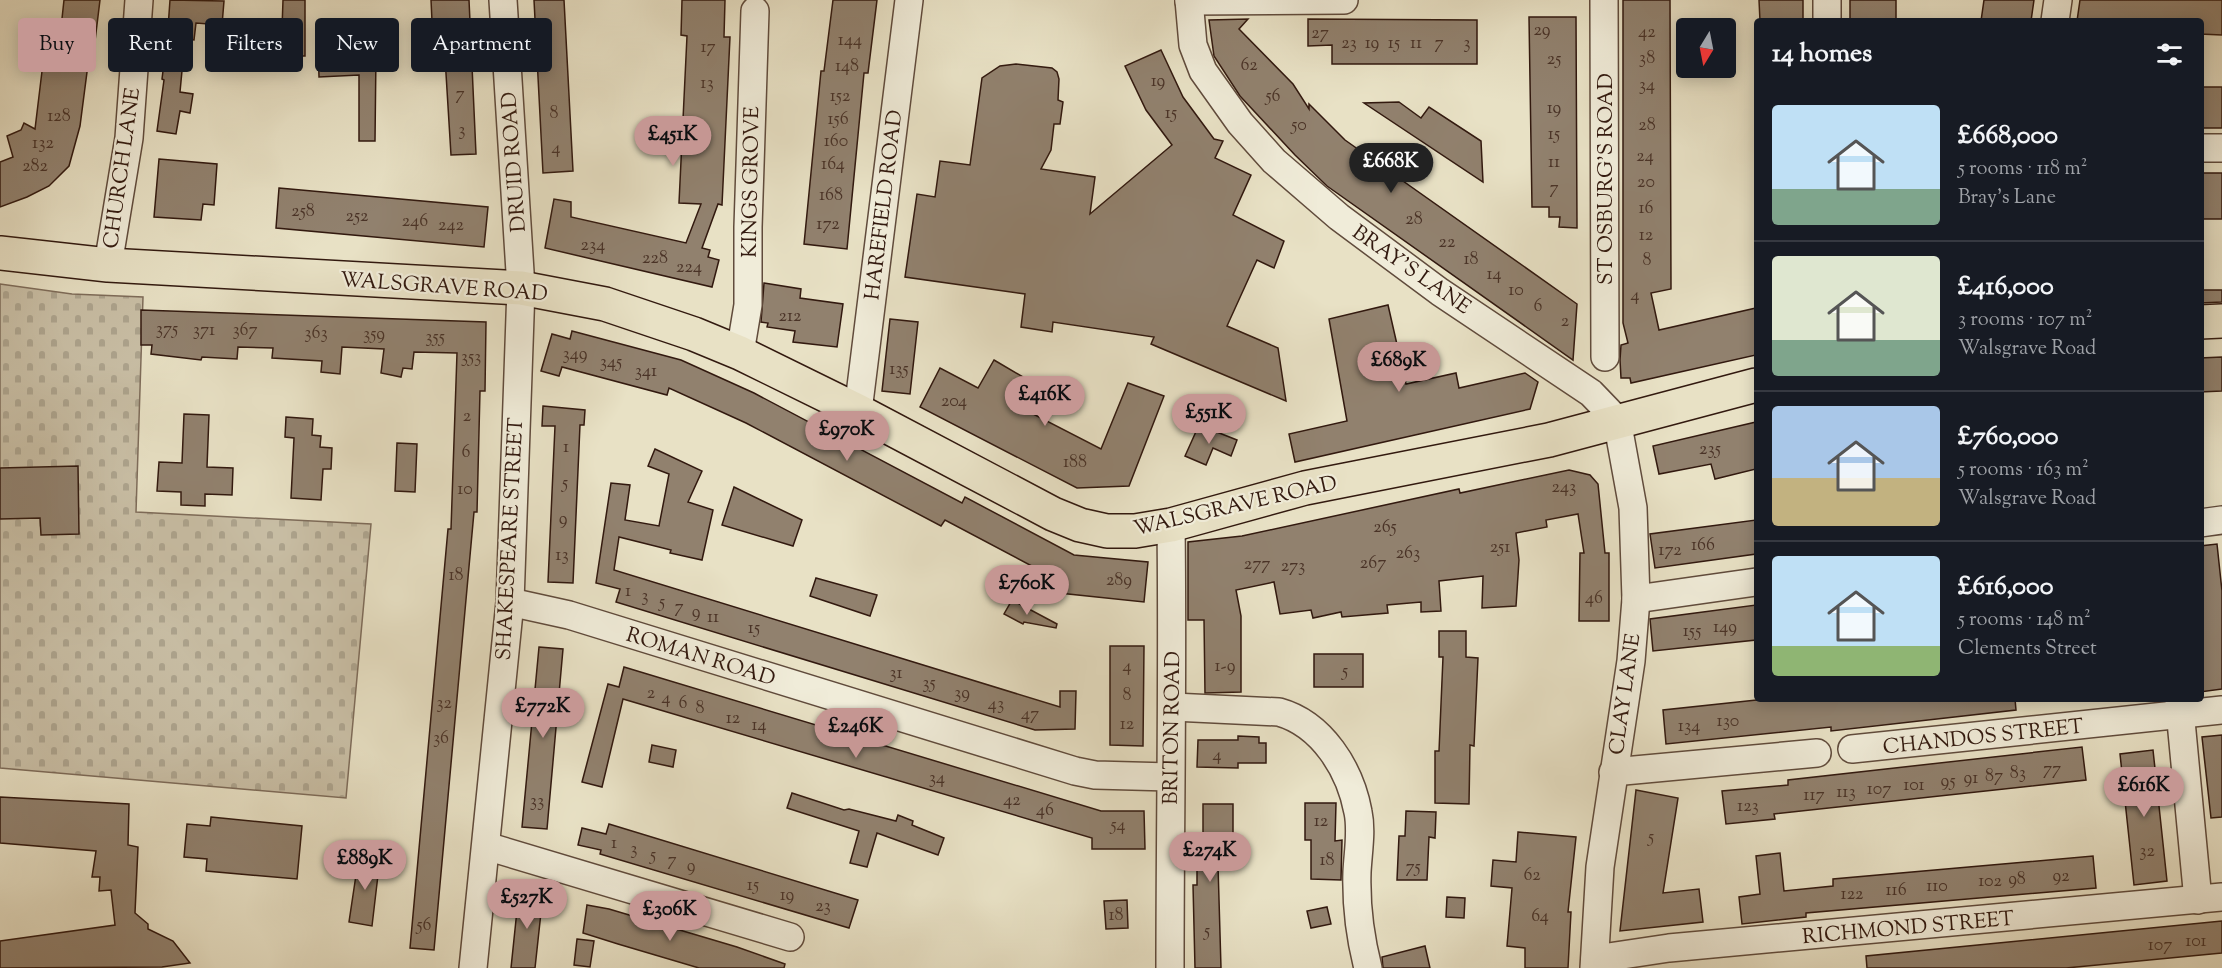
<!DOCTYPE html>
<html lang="en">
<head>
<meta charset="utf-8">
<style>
	:root { --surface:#171b24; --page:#242831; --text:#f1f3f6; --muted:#9ea1a6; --line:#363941; --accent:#c59692 }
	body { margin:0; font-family:"Sorts Mill Goudy",serif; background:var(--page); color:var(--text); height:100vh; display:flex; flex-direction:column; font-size:22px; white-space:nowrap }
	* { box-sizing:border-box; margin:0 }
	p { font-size:20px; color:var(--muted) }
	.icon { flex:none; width:33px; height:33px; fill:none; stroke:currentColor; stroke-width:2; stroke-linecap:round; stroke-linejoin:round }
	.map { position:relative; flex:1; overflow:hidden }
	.side { position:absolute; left:1754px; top:18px; width:450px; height:684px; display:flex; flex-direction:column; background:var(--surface); border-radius:6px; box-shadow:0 3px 15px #0003 }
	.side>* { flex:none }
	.hud { position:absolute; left:18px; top:18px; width:570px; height:54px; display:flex; gap:12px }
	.needle { width:39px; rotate:190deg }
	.buttons { position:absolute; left:1676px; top:18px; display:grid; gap:12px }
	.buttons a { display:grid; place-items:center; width:60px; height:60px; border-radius:6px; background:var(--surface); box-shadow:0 3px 15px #0003; font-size:30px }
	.price { position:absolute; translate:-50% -51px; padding:0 14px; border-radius:21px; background:var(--accent); color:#111; font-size:20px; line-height:39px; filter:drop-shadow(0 2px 3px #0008) }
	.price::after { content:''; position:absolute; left:50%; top:36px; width:18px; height:14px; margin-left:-9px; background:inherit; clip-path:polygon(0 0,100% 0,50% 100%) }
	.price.active { background:#222; color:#fff }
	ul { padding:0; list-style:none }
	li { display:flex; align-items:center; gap:18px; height:150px; padding:0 18px }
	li+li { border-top:2px solid var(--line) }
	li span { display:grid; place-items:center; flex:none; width:168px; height:120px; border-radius:6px; color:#555 }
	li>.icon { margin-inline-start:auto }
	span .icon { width:72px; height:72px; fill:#fffc; stroke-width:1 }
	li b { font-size:26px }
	h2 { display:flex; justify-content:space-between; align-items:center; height:72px; padding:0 18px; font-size:26px }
	.pill { padding:0 21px; border-radius:6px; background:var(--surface); box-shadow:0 3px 15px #0003; font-size:21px; line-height:54px }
	.pill.active { background:var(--accent); color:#111 }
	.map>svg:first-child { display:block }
	.cemetery { fill:url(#cemetery-stones); stroke:#7e6c5a; stroke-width:1.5 }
	.building { fill:#91816e; stroke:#32190f; stroke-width:1.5 }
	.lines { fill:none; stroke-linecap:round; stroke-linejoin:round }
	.minor-casing { stroke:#604b3c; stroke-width:30 }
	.highway-casing { stroke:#32190f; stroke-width:36 }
	.minor { stroke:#f0ecd9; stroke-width:27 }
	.highway { stroke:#e8e1c5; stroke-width:33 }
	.labels { text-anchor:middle; stroke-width:4.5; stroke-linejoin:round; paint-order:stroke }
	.number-label { font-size:18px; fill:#4a3327 }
	.street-label { font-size:21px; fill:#32190f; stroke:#f0ecd9 }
</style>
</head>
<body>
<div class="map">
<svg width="2222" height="968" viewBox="0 0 2222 968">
	<defs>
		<pattern id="cemetery-stones" width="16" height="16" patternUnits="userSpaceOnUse" patternTransform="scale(1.5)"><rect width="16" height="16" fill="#c9bfa6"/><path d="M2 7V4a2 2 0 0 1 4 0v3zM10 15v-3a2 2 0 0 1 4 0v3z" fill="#ada48e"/></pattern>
	</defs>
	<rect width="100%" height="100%" fill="#e8e1c5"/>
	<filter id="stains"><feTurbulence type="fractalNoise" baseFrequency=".00333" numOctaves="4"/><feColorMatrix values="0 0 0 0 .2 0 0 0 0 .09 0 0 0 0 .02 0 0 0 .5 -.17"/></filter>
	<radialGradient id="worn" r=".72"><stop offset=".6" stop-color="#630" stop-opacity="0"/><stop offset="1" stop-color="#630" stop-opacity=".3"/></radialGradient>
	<path class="cemetery" d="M0 284 72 294 143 297 136 512 371 524 346 798 0 768Z"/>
	<g class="building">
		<path d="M64 0H100L94 49H90L80 126 69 166 49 186 27 197 0 207V162L13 157 7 136 21 130 24 123 35 129 43 63 57 65Z"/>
		<path d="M170 0 224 1 222 25 196 23 194 40 185 39 180 92 193 94 190 113 180 111 176 134 157 131 164 80 162 79 163 71H159L161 54 163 27 168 28Z"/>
		<path d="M283 0H305V56H259L260 29H282Z"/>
		<path d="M431 0H469L476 154 451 155 444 41 433 42Z"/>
		<path d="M534 0H564L573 171 543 173Z"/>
		<path d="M682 0H725L724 37H730L722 205 718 204 702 248 710 250 708 257 719 260 712 287 545 248 554 199 571 202V217L686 243 701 204 679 203 687 36 681 35Z"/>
		<path d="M833 0H877L868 73H864L847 249 804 244 821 71H824Z"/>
		<path d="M1623 0H1670L1671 289 1651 293 1659 330 1756 308V355L1631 383 1630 378H1621L1620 360 1621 345 1628 343 1623 323Z"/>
		<path d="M1759 0H1803V21H1760Z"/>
		<rect x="1850" y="0" width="46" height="21"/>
		<path d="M1984 0H2034L2031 21H1981Z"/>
		<path d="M2080 0H2222V35L2200 34V21H2077Z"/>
		<path d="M1529 17H1576L1577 228 1559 227 1560 217H1549V207H1532Z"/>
		<path d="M1248 19 1239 29 1293 84 1309 109V104L1345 140 1577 304 1573 360 1327 186 1295 155 1240 96 1214 56 1209 20Z"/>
		<path d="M1308 19 1477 20V64H1332V45L1308 46Z"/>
		<path d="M339 44 340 53 376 54 375 141H359V75L319 77 318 45Z"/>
		<path d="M1161 50 1183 97 1214 139 1223 141 1215 158 1251 175 1233 215 1284 241 1274 268 1257 260 1227 326 1278 348 1286 401 1151 344 1154 337 1053 322 1052 332 1021 327 1025 294 905 277 917 194 935 197 940 161 970 165 982 78 1000 66 1016 64 1052 68 1057 72 1059 79 1058 100 1063 102 1060 124H1054L1051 150 1041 169 1095 177 1090 214 1172 145 1146 110 1125 66Z"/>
		<rect x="2200" y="87" width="22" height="41"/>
		<path d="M1399 102 1421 118 1429 107 1481 141 1483 182 1364 103Z"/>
		<path d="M159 159 217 164 214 205 203 204 201 220 154 217Z"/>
		<rect x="2200" y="173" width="22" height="46"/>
		<path d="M279 188 488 207 484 247 276 228Z"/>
		<path d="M764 283 801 289 800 298 843 304 837 347 793 342 795 331 767 327 768 323 761 322Z"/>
		<path d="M2200 290H2222V302L2200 303Z"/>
		<path d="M1388 305 1406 384 1456 373 1459 388 1525 373 1538 382 1530 409 1295 462 1289 434 1347 421 1329 319Z"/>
		<path d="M141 310 486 322 485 391H480L477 512H474L434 950 410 948 448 529H451L457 353 414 352 412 369 403 368 401 377 381 373 384 349 342 347 340 374 321 372 322 361 272 358 273 348 238 347 237 359 202 357 201 360 151 354 152 345H141Z"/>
		<path d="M890 319 918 322 910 394 882 391Z"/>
		<path d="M572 331 681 360 754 393 962 503 965 497 1074 555 1148 562 1144 602 1059 593 1060 581 945 520 941 526 746 423 669 388 667 395 562 367 559 376 541 371 552 334 570 339Z"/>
		<path d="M2222 357V391L2200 392V358Z"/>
		<path d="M994 360 1047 391 1033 414 1101 449 1128 383 1164 396 1129 486 1077 488 920 407 940 368 978 388Z"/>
		<path d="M543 406 585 410 584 425H580L573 583 548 582 555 426H542Z"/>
		<path d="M184 414 209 415 207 467 233 468 232 495 205 494V506L181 505V492L157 491 159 462 182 463Z"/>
		<path d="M286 417 313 419 312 435 321 436 320 447 332 448 331 469H323L321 500 291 498 294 438 285 437Z"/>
		<path d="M1756 422V469L1715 479 1711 464 1659 474 1653 446Z"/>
		<path d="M1199 425 1237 440 1231 456 1213 448 1206 465 1185 456Z"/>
		<path d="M397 443 417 444 415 492 395 491Z"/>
		<path d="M655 449 702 471 688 502 713 510 702 560 670 553 671 550 619 537 614 570 1060 707V691H1076L1075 729 1035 730 616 602 620 589 596 583 611 483 630 485 625 520 659 526 669 474 648 466Z"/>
		<path d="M78 466 79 534 41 535 40 518 0 519V468Z"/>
		<path d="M1569 470 1590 475 1598 484 1605 553H1609V621H1579L1580 553H1584L1578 514 1546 520 1547 527 1516 533 1519 560 1516 606 1482 608 1483 576 1439 581 1441 611 1421 612V602L1387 605 1388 613 1342 617 1341 612 1313 618 1311 610 1280 614 1274 582 1236 590 1241 616V692L1205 693 1204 620H1188V542L1242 536 1459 489 1460 493Z"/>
		<path d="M734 487 802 520 793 546 722 525Z"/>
		<path d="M1756 520V554L1655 568 1650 534Z"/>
		<path d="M2217 544 2222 591V689L2200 692V546Z"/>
		<path d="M816 578 877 595 870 616 810 596Z"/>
		<path d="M1012 600 1057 624 1056 628 1024 622 1023 624 1004 614Z"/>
		<path d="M1756 605V640L1653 651 1650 619Z"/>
		<path d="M1439 631H1466V657L1478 658 1474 746 1470 745 1469 804 1435 803V751H1439L1443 657H1439Z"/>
		<path d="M1110 646H1144L1143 746 1110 745Z"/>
		<path d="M539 647 563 649 547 829 522 827Z"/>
		<rect x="1314" y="654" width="49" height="33"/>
		<path d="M624 667 1101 811H1144L1145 849H1092V838L623 699 602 787 582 782 608 684 619 687Z"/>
		<path d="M1766 699H2015L2016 710 1831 731V727L1666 744 1663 710Z"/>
		<path d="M2222 735V817L2211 818 2202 737Z"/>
		<path d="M1238 736 1259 737V743H1266V763H1238V768L1197 767 1198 740H1238Z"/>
		<path d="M652 745 676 750 673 767 649 762Z"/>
		<path d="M2082 747 2086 780 1774 814 1775 819 1726 824 1722 791 1788 785V780Z"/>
		<path d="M2153 750 2167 881 2134 885 2120 754Z"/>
		<path d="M1636 790 1678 798 1663 893 1699 889 1703 922 1620 931Z"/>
		<path d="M792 793 844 810 849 809 896 821 898 815 913 821 912 825 944 838 938 855 877 833 867 867 850 863 859 831 787 808Z"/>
		<path d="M0 797 129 804 128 845 138 847 135 913 148 924V929L173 941 190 963 162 967 0 968V941L115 925 111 890 99 891 100 877H92L96 851 0 843Z"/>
		<path d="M1305 803H1336L1335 841 1342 840 1341 880 1311 879V840H1305Z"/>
		<path d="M1203 804H1233V840H1226V865H1218L1221 968H1195L1193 885H1197V840H1203Z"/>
		<path d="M1406 811 1436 812 1435 838 1429 837 1427 880H1397L1399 836H1405Z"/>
		<path d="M211 817 302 826 297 879 206 871 207 859 184 857 187 824 210 826Z"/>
		<path d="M609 824 858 900 849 928 600 854 601 850 578 845 582 828 606 834Z"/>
		<path d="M1518 832 1576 837 1568 912H1571L1568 968H1525V948L1507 946 1512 888 1491 886 1493 860 1516 862Z"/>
		<path d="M1780 853 1784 891 1833 886V879L2093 856 2096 888 1806 913V917L1742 924 1739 897 1760 894 1756 856Z"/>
		<path d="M359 855 380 858 372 926 349 922Z"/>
		<path d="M519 891 543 894 535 968H511Z"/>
		<path d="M1447 897 1465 898 1464 918 1446 917Z"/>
		<path d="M1127 900 1128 928 1106 929 1104 901Z"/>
		<path d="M587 905 609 909 737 947 785 964 784 968H699L618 944 583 933Z"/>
		<path d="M1327 907 1331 924 1311 928 1307 911Z"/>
		<path d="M2222 921V953L2066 968H1867L1866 956Z"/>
		<path d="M577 939 594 941 590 967 574 965Z"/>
		<path d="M1425 946 1430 968H1383L1382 957Z"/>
	</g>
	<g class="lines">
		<defs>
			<g id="minor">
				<path d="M1189 0 1193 45 1203 71 1240 123 1274 161 1339 217 1440 292 1591 393 1617 420 1633 508 1636 599 1631 661 1600 867 1594 968"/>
				<path d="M1604 0 1605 357"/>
				<path d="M1189 1 1344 0"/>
				<path d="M1827 21V0"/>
				<path d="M2055 21 2058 0"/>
				<path d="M2200 148H2222"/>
				<path d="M108 265 129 138 139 0"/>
				<path d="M740 353 748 305V227L755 11"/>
				<path d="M858 411 909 0"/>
				<path d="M2200 523 2222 520"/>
				<path d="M1636 599 1756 582"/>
				<path d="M510 602 569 615 1075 771 1095 775 1170 777"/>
				<path d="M2179 700 2198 900"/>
				<path d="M1173 707 1279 712C1322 724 1350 769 1358 812 1362 831 1358 852 1357 872 1356 904 1360 937 1368 968"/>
				<path d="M1852 749 2222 710"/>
				<path d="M1613 772 1817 753"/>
				<path d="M486 846 790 937"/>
				<path d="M1595 959 1669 948 2222 897"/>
				<path d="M473 968 510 602 521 288 503 0"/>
				<path d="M1170 968C1170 820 1173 673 1171 525"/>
			</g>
			<g id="highway">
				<path d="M0 253 108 265 521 288 605 304 694 334 740 353 858 411 1053 514 1080 525 1107 531H1135L1171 525 1305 488 1549 440 1756 385"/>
				<path d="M2200 322 2222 321"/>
			</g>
		</defs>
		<use href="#minor" class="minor-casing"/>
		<use href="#highway" class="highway-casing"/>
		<use href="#minor" class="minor"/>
		<use href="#highway" class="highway"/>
	</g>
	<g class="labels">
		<g class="number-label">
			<text x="1542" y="35">29</text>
			<text x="1647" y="37">42</text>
			<text x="1320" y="38">27</text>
			<text x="850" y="45">144</text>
			<text x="1349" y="48">23</text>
			<text x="1372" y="48">19</text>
			<text x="1394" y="48">15</text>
			<text x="1416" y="48">11</text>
			<text x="1439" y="48">7</text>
			<text x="1467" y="48">3</text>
			<text x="708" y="52">17</text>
			<text x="1647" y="63">38</text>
			<text x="1554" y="64">25</text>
			<text x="1249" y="70">62</text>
			<text x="847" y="71">148</text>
			<text x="1158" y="86">19</text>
			<text x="707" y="88">13</text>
			<text x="1647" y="90">34</text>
			<text x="460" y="99">7</text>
			<text x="840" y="101">152</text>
			<text x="1273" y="101">56</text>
			<text x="1554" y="113">19</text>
			<text x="554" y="118">8</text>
			<text x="1171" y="118">15</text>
			<text x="59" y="121">128</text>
			<text x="838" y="124">156</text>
			<text x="1299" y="130">50</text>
			<text x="1647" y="130">28</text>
			<text x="462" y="135">3</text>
			<text x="1554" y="139">15</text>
			<text x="836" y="146">160</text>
			<text x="43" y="148">132</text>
			<text x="556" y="153">4</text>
			<text x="1645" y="161">24</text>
			<text x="1554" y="167">11</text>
			<text x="833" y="169">164</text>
			<text x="35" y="171">282</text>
			<text x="1646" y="187">20</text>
			<text x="1554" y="193">7</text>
			<text x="831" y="200">168</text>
			<text x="1646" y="213">16</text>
			<text x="303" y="216">258</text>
			<text x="357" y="221">252</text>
			<text x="1414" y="224">28</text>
			<text x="415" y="226">246</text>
			<text x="828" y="229">172</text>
			<text x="451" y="230">242</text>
			<text x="1646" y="240">12</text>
			<text x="1447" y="247">22</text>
			<text x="593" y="250">234</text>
			<text x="655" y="263">228</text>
			<text x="1471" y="264">18</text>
			<text x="1647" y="265">8</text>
			<text x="689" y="272">224</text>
			<text x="1494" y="279">14</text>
			<text x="1516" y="295">10</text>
			<text x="1635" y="300">4</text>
			<text x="1538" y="311">6</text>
			<text x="790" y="321">212</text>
			<text x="1565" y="326">2</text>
			<text x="167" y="334">375</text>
			<text x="204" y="335">371</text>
			<text x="245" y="335">367</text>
			<text x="316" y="338">363</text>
			<text x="374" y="339">359</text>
			<text x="435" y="342">355</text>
			<text x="575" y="359">349</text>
			<text x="471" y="362">353</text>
			<text x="611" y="367">345</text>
			<text x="899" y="374">135</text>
			<text x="646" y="376">341</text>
			<text x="954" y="406">204</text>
			<text x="467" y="421">2</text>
			<text x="566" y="452">1</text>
			<text x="1710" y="454">235</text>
			<text x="466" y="457">6</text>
			<text x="1075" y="467">188</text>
			<text x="565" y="488">5</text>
			<text x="1564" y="492">243</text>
			<text x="465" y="494">10</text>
			<text x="563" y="524">9</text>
			<text x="1385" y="532">265</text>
			<text x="1703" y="550">166</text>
			<text x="1500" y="552">251</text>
			<text x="1670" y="555">172</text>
			<text x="1408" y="558">263</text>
			<text x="562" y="560">13</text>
			<text x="1373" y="568">267</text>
			<text x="1257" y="569">277</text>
			<text x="1293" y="571">273</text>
			<text x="456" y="580">18</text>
			<text x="1119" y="585">289</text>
			<text x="628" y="596">1</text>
			<text x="645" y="601">3</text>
			<text x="1594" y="603">46</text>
			<text x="662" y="607">5</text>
			<text x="679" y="612">7</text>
			<text x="696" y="617">9</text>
			<text x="713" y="622">11</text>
			<text x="1725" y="632">149</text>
			<text x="754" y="633">15</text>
			<text x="1692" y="636">155</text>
			<text x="1127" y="671">4</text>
			<text x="1225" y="671">1-9</text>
			<text x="1345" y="676">5</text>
			<text x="896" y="678">31</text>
			<text x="929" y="688">35</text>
			<text x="651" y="698">2</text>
			<text x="962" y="698">39</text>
			<text x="1127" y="700">8</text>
			<text x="666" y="703">4</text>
			<text x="444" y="708">32</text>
			<text x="683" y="708">6</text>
			<text x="996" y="709">43</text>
			<text x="700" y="713">8</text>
			<text x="1030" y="719">47</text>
			<text x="733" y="723">12</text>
			<text x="1728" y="726">130</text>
			<text x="1127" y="729">12</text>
			<text x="759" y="730">14</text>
			<text x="1689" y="731">134</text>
			<text x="441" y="743">36</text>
			<text x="1217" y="760">4</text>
			<text x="2052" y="774">77</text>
			<text x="2018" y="778">83</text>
			<text x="1994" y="781">87</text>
			<text x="937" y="783">34</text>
			<text x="1971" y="783">91</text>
			<text x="1948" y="786">95</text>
			<text x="1914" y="790">101</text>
			<text x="1879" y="794">107</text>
			<text x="1846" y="797">113</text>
			<text x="1814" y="800">117</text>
			<text x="1012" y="805">42</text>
			<text x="537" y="806">33</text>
			<text x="1748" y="811">123</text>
			<text x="1045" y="815">46</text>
			<text x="1321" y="826">12</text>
			<text x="1118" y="830">54</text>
			<text x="1651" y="842">5</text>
			<text x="614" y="848">1</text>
			<text x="634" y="854">3</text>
			<text x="2147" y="856">32</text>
			<text x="653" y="860">5</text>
			<text x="672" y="865">7</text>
			<text x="1327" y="865">18</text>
			<text x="691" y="871">9</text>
			<text x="1413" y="872">75</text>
			<text x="1532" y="880">62</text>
			<text x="2061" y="881">92</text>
			<text x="2017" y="884">98</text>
			<text x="1990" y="886">102</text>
			<text x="753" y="890">15</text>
			<text x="1937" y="891">110</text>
			<text x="1896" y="895">116</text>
			<text x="1852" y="899">122</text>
			<text x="787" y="900">19</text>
			<text x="823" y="911">23</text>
			<text x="1116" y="920">18</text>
			<text x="1540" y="921">64</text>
			<text x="424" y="930">56</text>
			<text x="1207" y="936">5</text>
			<text x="2196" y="946">101</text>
			<text x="2160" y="950">107</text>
		</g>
		<g class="street-label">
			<text transform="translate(513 162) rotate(-94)" y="7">DRUID ROAD</text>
			<text transform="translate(121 168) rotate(-82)" y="7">CHURCH LANE</text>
			<text transform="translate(1605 179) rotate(-90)" y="7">ST OSBURG'S ROAD</text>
			<text transform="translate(750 182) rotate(-89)" y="7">KINGS GROVE</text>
			<text transform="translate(883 205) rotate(-83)" y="7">HAREFIELD ROAD</text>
			<text transform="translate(1412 269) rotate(35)" y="7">BRAY'S LANE</text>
			<text transform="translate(444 286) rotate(4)" y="7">WALSGRAVE ROAD</text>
			<text transform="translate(1235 505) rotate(-13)" y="7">WALSGRAVE ROAD</text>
			<text transform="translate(509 539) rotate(-87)" y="7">SHAKESPEARE STREET</text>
			<text transform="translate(701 656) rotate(17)" y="7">ROMAN ROAD</text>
			<text transform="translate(1624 694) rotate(-82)" y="7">CLAY LANE</text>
			<text transform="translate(1171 728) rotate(-89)" y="7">BRITON ROAD</text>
			<text transform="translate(1983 736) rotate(-6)" y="7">CHANDOS STREET</text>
			<text transform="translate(1908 927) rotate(-5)" y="7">RICHMOND STREET</text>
		</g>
	</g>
	<rect width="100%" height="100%" filter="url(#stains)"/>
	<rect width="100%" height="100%" fill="url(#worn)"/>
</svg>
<div class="buttons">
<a><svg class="needle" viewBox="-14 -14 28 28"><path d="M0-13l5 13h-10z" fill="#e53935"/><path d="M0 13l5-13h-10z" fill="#9ea1a6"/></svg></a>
</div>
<b class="price" style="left:673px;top:167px">£451K</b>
<b class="price active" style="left:1391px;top:194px">£668K</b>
<b class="price" style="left:1399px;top:393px">£689K</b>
<b class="price" style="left:1045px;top:427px">£416K</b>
<b class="price" style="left:1209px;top:445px">£551K</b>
<b class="price" style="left:847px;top:462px">£970K</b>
<b class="price" style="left:1027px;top:616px">£760K</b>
<b class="price" style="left:543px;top:739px">£772K</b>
<b class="price" style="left:856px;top:759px">£246K</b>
<b class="price" style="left:2144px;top:818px">£616K</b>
<b class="price" style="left:1210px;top:883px">£274K</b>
<b class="price" style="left:365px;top:891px">£889K</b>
<b class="price" style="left:527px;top:930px">£527K</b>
<b class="price" style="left:670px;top:942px">£306K</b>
<div class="hud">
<a class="pill active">Buy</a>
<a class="pill">Rent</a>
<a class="pill">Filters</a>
<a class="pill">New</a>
<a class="pill">Apartment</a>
</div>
<section class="side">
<h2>14 homes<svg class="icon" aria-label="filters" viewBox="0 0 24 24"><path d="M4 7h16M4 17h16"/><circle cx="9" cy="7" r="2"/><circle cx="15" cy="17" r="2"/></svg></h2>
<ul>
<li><span style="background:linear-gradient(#bfe0f5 70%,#7fa58c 0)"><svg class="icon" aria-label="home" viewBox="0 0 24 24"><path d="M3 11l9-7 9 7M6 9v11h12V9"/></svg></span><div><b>£668,000</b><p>5 rooms · 118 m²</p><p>Bray's Lane</p></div></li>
<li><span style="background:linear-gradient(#dfe7d0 70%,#7fa58c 0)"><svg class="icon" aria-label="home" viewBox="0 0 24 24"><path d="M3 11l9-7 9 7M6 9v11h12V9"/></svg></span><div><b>£416,000</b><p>3 rooms · 107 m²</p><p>Walsgrave Road</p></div></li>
<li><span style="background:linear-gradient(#a9c7e8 60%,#c2b280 0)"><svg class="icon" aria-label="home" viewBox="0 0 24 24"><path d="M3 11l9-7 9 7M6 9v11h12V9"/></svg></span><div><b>£760,000</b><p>5 rooms · 163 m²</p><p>Walsgrave Road</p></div></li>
<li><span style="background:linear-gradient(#bfe0f5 75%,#8fb573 0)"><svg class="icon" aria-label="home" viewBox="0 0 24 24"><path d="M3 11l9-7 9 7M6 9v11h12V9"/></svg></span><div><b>£616,000</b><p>5 rooms · 148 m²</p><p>Clements Street</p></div></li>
</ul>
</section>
</div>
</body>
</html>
